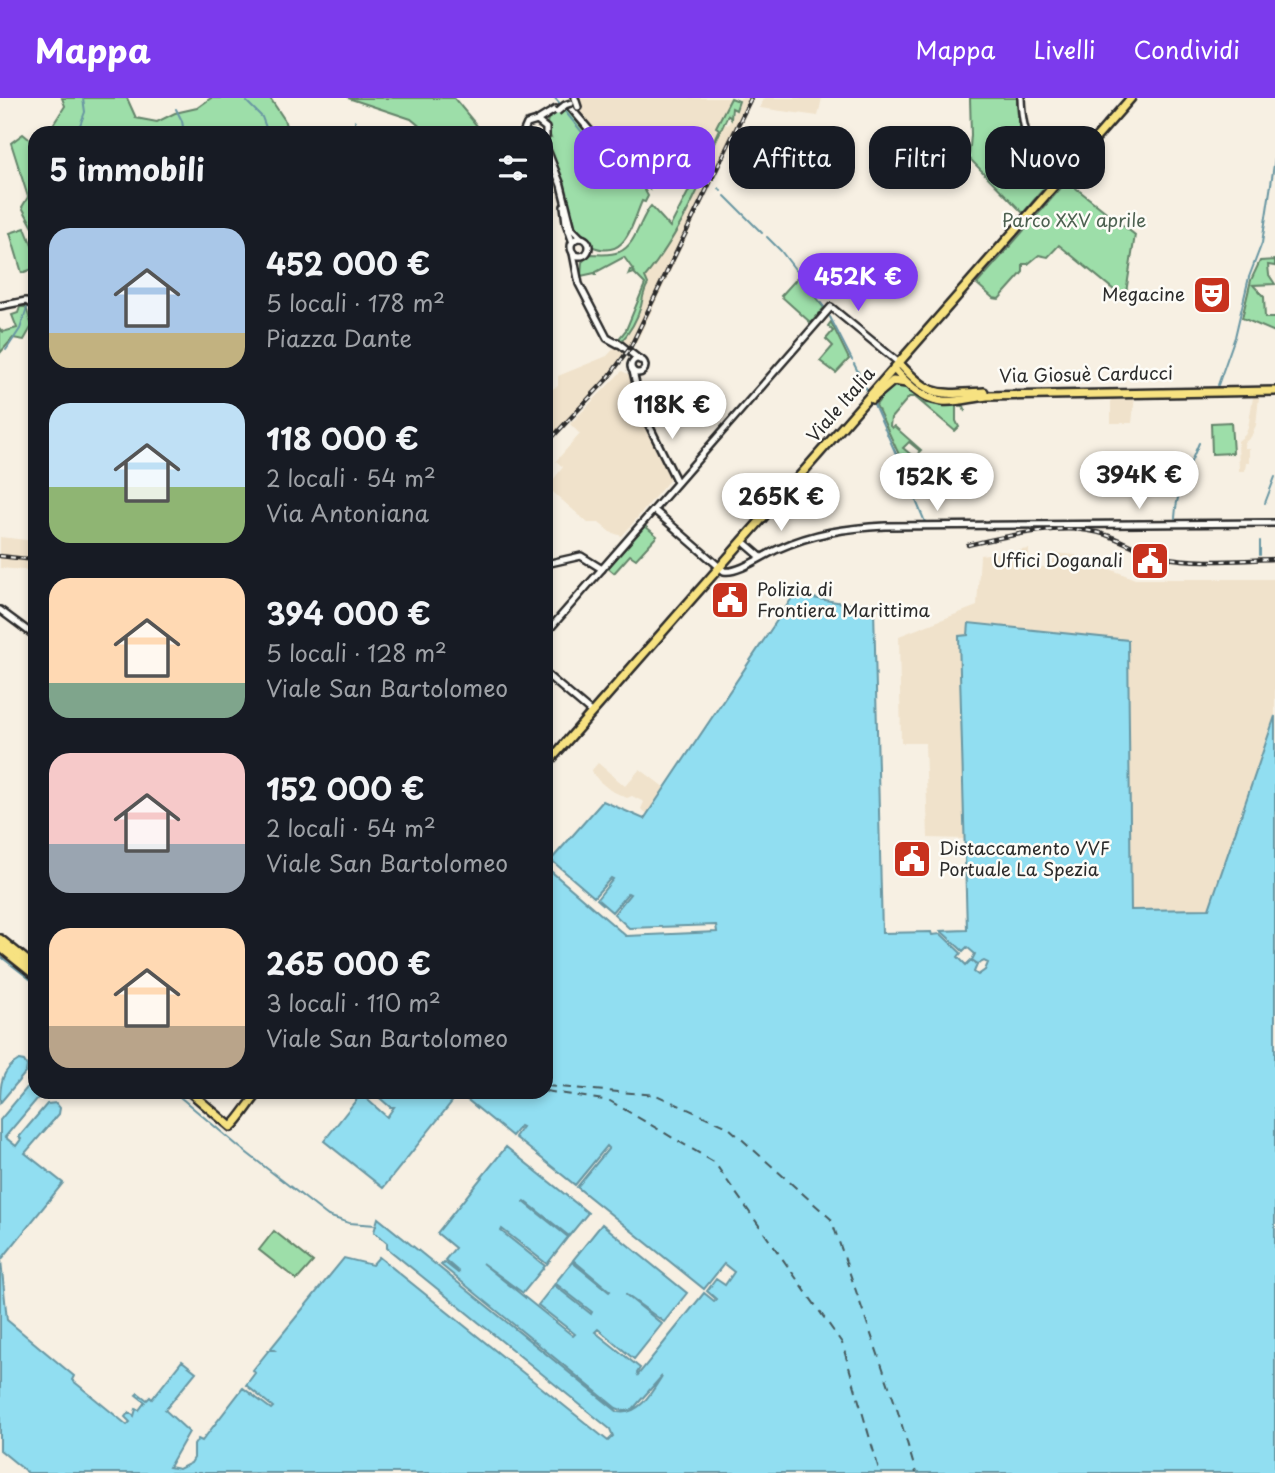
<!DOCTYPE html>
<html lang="it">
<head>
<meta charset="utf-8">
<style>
	:root { --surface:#171b24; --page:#242831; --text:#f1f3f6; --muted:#9ea1a6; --accent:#7c3aed }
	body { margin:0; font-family:"Playpen Sans",sans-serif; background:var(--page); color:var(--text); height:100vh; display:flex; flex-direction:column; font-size:26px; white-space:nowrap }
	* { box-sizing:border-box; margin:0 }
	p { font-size:23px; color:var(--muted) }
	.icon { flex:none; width:38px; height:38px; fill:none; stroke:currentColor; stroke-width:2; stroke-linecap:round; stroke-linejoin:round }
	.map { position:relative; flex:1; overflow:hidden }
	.panel { position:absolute; left:28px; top:28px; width:525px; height:973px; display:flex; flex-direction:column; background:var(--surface); border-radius:21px; box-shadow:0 4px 10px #0003 }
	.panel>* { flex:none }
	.banner { position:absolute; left:574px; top:28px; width:595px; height:63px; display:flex; gap:14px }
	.price { position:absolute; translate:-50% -60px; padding:0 16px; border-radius:24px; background:#fff; color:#222; font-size:23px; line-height:46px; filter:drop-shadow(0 2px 4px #0008) }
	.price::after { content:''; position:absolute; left:50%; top:42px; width:21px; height:16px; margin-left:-10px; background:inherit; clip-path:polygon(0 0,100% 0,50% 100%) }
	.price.selected { background:var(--accent); color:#fff }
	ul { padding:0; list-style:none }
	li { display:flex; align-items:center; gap:21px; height:175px; padding:0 21px }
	li span { display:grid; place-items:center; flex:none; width:196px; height:140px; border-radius:21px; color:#555 }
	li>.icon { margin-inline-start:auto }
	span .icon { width:84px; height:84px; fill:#fffc; stroke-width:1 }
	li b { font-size:30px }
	h2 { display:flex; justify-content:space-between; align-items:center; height:84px; padding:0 21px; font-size:30px }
	.tag { padding:0 24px; border-radius:21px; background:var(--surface); box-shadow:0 4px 10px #0003; font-size:24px; line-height:63px }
	.tag.selected { background:var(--accent); color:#fff }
	header { display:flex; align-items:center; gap:42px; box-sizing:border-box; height:98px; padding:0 35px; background:var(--accent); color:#fff }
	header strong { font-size:33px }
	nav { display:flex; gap:38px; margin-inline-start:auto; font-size:24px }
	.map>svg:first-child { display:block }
	.built { fill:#f0e2cb }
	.green { fill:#9ddea9; stroke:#64846a; stroke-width:2 }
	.water { fill:#91def1; stroke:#6896a2; stroke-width:2 }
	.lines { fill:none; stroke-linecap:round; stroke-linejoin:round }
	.stream { stroke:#6896a2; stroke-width:2 }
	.ferry { stroke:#44585c; stroke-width:2; stroke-dasharray:9 7; stroke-linecap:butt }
	.secondary-casing { stroke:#2b2b2b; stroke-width:10 }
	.primary-casing { stroke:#2b2b2b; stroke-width:12 }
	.secondary { stroke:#fdfcf7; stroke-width:5 }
	.primary { stroke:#f7e281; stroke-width:7 }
	.rail-casing { stroke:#2b2b2b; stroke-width:4.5 }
	.rail { stroke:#fdfcf7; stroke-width:2; stroke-dasharray:5; stroke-linecap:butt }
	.secondary-bridge-casing { stroke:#2b2b2b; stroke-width:10; stroke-linecap:butt }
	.secondary-bridge { stroke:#fdfcf7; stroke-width:5 }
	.labels { text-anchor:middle; stroke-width:5; stroke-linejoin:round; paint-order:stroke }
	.park-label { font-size:18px; fill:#4d6151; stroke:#fdfcf7 }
	.poi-label { font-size:18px; fill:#2b2b2b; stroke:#fdfcf7; text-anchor:end }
	.street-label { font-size:18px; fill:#2b2b2b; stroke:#fdfcf7 }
</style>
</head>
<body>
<header>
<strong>Mappa</strong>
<nav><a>Mappa</a><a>Livelli</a><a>Condividi</a></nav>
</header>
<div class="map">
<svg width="1275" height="1375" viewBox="0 0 1275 1375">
	<rect width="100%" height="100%" fill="#f7f0e3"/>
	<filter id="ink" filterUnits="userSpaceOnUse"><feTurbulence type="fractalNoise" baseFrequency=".0143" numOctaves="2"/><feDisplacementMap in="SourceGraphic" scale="14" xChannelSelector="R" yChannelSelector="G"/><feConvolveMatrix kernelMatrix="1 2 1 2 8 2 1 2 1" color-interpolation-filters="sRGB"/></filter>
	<g filter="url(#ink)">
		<g class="built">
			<path d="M570 0H733L714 43 723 25 728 27 740 0H753L637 243 617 270 546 347V294L558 288V278L607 258 625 239 630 231 627 229 645 186 641 184 705 67 665 74 636 73 613 62 564 6Z"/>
			<path d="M764 0H822L818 18 760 10Z"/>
			<path d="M622 273 632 278 641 313 671 380 622 438 610 434 599 425H588L546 388V376L553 382 563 369 556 363 580 336 570 326Z"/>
			<path d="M1123 298H1135L1132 325H1111V302H1123Z"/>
			<path d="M1253 299H1259L1256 327 1251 339 1244 345 1245 350H1249V364L1246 365 1245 373H1239L1238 343 1245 337 1248 330Z"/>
			<path d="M0 439 35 443V473L0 470Z"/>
			<path d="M1029 451V469H1046L1048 457 1055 455 1075 457 1135 481H1275V618L1209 811 1131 812 1128 542 959 538 964 741 928 740 925 645H901L899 538 977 508 980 457Z"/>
			<path d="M598 665 625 688 640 671 665 690 648 716 641 711 644 704 632 698 627 700 610 692 599 683 591 673Z"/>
		</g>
		<g class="green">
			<path d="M62 0H127L136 20 157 24 175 15 197 10 211 0H270L284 21 288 35H52L51 30 65 8Z"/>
			<path d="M348 0H454L478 29 472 35H428L411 21Z"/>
			<path d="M731 0 739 3 736 12 732 10 731 21 728 17 703 70 706 74C690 110 670 149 645 179L648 186C643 194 643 200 641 208 637 222 629 235 620 245L617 243 626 232 645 186 634 175 628 177 630 172 634 173 624 159 596 174V177L595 175 581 178 582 164 590 156C599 156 609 158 619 154 636 148 640 120 651 108L670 129 696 79 665 82 663 71 699 60 710 42H714L719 31 716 29Z"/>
			<path d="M970 0H1017C1018 47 1023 45 1057 75L1023 115 969 60 971 37Z"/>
			<path d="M566 9 594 41 624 66 646 71 649 91 645 87 643 89 648 98 645 104 642 103C631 128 626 163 591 148L585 141 577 138 572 131 566 93 546 41 551 40 546 29 548 21Z"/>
			<path d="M23 36 35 46V133L22 109 28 99 11 45Z"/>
			<path d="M1067 83 1135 137 1125 201 1059 147 1048 159 1039 157 1028 166H1023V174L999 201 993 200 977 186Z"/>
			<path d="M25 130 35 155V170L22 175 10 135Z"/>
			<path d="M1275 162V168L1268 167 1269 177 1275 186 1253 187 1264 199 1265 220H1275V234L1242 220 1251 182 1260 163Z"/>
			<path d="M799 178 824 210 811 225 781 198Z"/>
			<path d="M20 209H26L32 228 24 242 13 240 0 255V231L3 234 17 230 12 217 18 215Z"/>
			<path d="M831 224 849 261 836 275 820 263 833 248 826 241 833 233 828 228Z"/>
			<path d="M893 285 904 287 925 305 960 306C965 307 965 310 965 314L963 308 956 307V323L959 329 955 333 915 299H909L891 320 890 328 892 330 894 328 921 352 918 355 920 353 909 344 903 350 915 360 911 365H904L901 361 876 307Z"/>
			<path d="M1231 324 1233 355 1212 356 1211 325Z"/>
			<path d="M645 428 657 438 636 461 630 457 614 475 608 470Z"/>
			<path d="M274 1133 313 1164 297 1182 259 1152Z"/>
		</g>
		<g class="water">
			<path d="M794 497 874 510 882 835 931 834 932 837 941 836 961 855 958 859 966 867 971 862 977 867 974 874 978 877 985 872 988 865 984 863 978 866 972 862 975 856 967 849 963 853 941 833 967 832 959 538 968 537 969 525 1128 542 1131 812 1209 811 1275 618V1375H28L0 1352V1022L35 980V994H43L5 1039 16 1048 21 1041 19 1039 47 1006 56 1005 60 1010 59 1016 25 1055 63 1085 1 1162 7 1222 74 1278 72 1282 127 1327 130 1324 125 1319 129 1314 134 1318 136 1311 139 1312 145 1304 136 1297 138 1295 147 1302 150 1299 152 1301 182 1263 196 1274 165 1312 189 1334 169 1369 179 1371 191 1365 194 1360V1347L198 1341 202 1343 243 1290 271 1311 273 1309 246 1287 255 1275 253 1272 269 1252H274L271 1250 344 1160 372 1167 379 1159 608 1343 613 1338 610 1331 387 1150V1145L374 1134 378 1120 618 1314C639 1318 652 1294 662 1278L632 1312 624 1313 616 1310 441 1167 444 1164 458 1175 459 1174 445 1162 455 1150 437 1135 506 1049 588 1115 569 1138 525 1103 524 1104 568 1139 547 1166 502 1131 501 1133 545 1168 523 1195 482 1165 573 1238 575 1236 538 1207 554 1187 591 1216 592 1214 555 1185 572 1164 609 1194 610 1193 573 1162 602 1126 687 1195 664 1224 625 1196 662 1226 634 1261 598 1231 595 1234 640 1270 637 1275 638 1277 704 1195 714 1203 716 1201 707 1193 716 1181 725 1187 734 1174 724 1166 704 1191 577 1089 609 1050 607 1048 575 1087 515 1039 522 1029 520 1028 512 1038 459 995 383 1090 324 1043 361 996 387 1019 394 1009H390L373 994H546V769L626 838 717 834 716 827 629 830 614 816 630 796 628 795 612 814 597 801 613 781 611 780 594 799 551 762 603 703 644 721Z"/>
			<path d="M19 962 24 963 27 968 26 974 0 1005C0 987 1 972 19 962Z"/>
		</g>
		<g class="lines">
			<g class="stream">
				<path d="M555 0 561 7"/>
				<path d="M247 4 262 19 268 35"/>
				<path d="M176 11 182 23 184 35"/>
				<path d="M564 12C589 43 619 84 663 77 676 76 686 68 700 69"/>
				<path d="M355 23V35"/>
				<path d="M77 35 85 14 83 0"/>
				<path d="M719 90 721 93"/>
				<path d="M725 98 762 135"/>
				<path d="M767 139 781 153 824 209"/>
				<path d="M830 219 852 262"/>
				<path d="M6 252 20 231 27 210"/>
				<path d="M854 266 867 292"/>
				<path d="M1218 287 1235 239 1249 179 1262 145 1275 60"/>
				<path d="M873 304 900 365"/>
				<path d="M903 372 925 424"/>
				<path d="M1265 405 1275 379"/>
				<path d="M1175 420C1176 394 1189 369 1199 345"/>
				<path d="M1260 443V457"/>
				<path d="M0 858 35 885"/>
				<path d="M174 994 238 1048 328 1118 349 1125 376 1127"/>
			</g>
			<g class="ferry">
				<path d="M546 988 656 997 728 1029 831 1121 898 1314 916 1375"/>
				<path d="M546 993 610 1003 714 1064 842 1245 880 1375"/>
			</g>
			<defs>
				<g id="secondary">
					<path d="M575 0 578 9"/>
					<path d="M1021 0C1023 47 1031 46 1065 75"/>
					<path d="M570 9 597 41"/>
					<path d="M538 22 556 11"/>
					<path d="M523 35 527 26 537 23 546 30V38"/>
					<path d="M546 49 561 87 572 131 581 140"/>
					<path d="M564 108 566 125 572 142"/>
					<circle cx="580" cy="149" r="9"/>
					<path d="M573 155 579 186 607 240 618 246"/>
					<path d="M0 208 26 203 35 208"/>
					<path d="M617 244 640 262"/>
					<circle cx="638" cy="268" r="7"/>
					<path d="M633 273 642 313 677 384"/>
					<path d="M654 412 724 473C738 476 764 457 778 451 813 435 847 430 885 428L1275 425"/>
					<path d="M746 446 761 459"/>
					<path d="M546 466 581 458 602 471"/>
					<path d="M0 512 35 538"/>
					<path d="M546 535 831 209 899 265"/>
					<path d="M546 576 592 615"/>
				</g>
				<g id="primary">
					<path d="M899 265C932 301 937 296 984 294"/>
					<path d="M894 270C898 277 906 284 913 290 940 311 956 302 987 298L1275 293"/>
					<path d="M872 301 893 283 906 285"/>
					<path d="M546 667 1131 0"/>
					<path d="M0 841 35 869"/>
					<path d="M0 849 35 877"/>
					<path d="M190 994 231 1029C238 1024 251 1003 259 994"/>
				</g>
			</defs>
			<use href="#secondary" class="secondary-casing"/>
			<use href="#primary" class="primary-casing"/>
			<use href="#secondary" class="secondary"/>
			<use href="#primary" class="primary"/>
			<defs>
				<g id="rail">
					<path d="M546 346 608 280 630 250 751 0"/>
					<path d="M968 447C1006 438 1068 423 1106 437 1125 443 1142 455 1162 459 1198 466 1238 462 1275 461"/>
					<path d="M0 458 35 462"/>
				</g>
			</defs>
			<use href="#rail" class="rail-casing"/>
			<use href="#rail" class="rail"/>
			<defs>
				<path id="secondary-bridge" d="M557 14 565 7 571 5"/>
			</defs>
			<use href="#secondary-bridge" class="secondary-bridge-casing"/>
			<use href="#secondary-bridge" class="secondary-bridge"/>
		</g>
	</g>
	<defs>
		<symbol id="theatre-square" viewBox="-11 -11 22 22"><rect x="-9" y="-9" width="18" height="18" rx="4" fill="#c8321e" stroke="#fdfcf7"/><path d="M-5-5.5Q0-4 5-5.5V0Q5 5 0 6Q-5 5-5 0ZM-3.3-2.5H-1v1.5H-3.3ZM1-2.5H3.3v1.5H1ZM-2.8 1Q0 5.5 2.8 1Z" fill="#fff"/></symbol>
		<symbol id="civic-square" viewBox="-11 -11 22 22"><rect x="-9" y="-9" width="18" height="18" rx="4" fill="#c8321e" stroke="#fdfcf7"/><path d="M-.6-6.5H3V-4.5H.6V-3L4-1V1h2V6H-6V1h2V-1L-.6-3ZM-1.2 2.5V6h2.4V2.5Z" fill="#fff"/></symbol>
	</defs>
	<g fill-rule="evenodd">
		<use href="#theatre-square" x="1190" y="175" width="44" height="44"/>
		<use href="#civic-square" x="1128" y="441" width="44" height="44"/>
		<use href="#civic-square" x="708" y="480" width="44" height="44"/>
		<use href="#civic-square" x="890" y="739" width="44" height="44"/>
	</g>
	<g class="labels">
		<g class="park-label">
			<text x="1074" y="129">Parco XXV aprile</text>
		</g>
		<g class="poi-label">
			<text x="1185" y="203">Megacine</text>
			<text x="1123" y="469">Uffici Doganali</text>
			<text x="757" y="498" text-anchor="start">Polizia di<tspan x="757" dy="21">Frontiera Marittima</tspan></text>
			<text x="939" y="757" text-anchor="start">Distaccamento VVF<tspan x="939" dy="21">Portuale La Spezia</tspan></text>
		</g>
		<g class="street-label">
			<text transform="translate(1086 277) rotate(-1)" y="6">Via Giosuè Carducci</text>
			<text transform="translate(841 307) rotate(-49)" y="6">Viale Italia</text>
		</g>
	</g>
</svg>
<b class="price selected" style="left:858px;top:215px">452K €</b>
<b class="price" style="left:672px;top:343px">118K €</b>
<b class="price" style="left:1139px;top:413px">394K €</b>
<b class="price" style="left:937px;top:415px">152K €</b>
<b class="price" style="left:781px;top:435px">265K €</b>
<div class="banner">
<a class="tag selected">Compra</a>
<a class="tag">Affitta</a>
<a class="tag">Filtri</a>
<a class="tag">Nuovo</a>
</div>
<section class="panel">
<h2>5 immobili<svg class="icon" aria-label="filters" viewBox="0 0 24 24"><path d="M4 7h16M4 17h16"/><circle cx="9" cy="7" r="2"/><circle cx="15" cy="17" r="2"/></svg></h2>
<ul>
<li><span style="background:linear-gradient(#a9c7e8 75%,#c2b280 0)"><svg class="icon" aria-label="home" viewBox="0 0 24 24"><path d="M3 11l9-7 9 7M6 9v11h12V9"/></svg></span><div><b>452 000 €</b><p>5 locali · 178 m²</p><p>Piazza Dante</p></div></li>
<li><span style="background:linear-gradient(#bfe0f5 60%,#8fb573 0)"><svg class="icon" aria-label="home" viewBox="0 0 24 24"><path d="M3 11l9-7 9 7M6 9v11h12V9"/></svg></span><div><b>118 000 €</b><p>2 locali · 54 m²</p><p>Via Antoniana</p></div></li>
<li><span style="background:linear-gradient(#ffd9b3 75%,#7fa58c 0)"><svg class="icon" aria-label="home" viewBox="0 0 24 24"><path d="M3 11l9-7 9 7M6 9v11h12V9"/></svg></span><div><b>394 000 €</b><p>5 locali · 128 m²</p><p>Viale San Bartolomeo</p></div></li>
<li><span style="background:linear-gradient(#f6c9c9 65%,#9aa5b1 0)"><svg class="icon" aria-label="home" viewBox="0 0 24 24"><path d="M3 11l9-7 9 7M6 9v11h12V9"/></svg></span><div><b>152 000 €</b><p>2 locali · 54 m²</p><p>Viale San Bartolomeo</p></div></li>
<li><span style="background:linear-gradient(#ffd9b3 70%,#b9a48a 0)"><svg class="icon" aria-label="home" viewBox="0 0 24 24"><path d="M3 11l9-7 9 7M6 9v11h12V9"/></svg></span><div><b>265 000 €</b><p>3 locali · 110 m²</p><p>Viale San Bartolomeo</p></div></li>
</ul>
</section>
</div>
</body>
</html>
